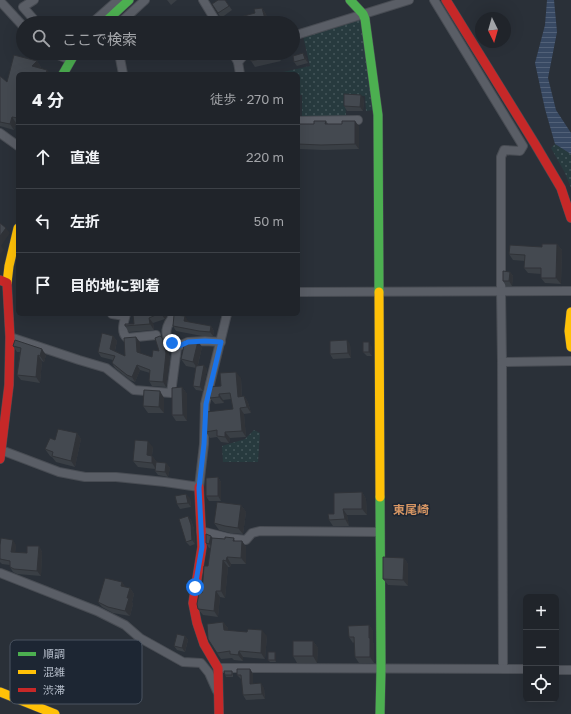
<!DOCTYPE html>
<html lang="ja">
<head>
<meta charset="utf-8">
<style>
	:root { --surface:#20242a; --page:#2d3036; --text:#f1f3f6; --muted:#a2a4a8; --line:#3d4147 }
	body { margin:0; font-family:"Golos Text","Noto Sans JP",sans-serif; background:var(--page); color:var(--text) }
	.controls { position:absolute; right:12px; bottom:12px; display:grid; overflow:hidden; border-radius:6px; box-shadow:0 4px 16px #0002 }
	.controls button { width:36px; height:36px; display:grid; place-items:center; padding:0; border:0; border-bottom:1px solid var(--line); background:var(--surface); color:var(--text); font:20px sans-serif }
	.compass { position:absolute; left:475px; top:12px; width:36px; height:36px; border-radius:50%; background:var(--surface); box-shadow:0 4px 16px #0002; rotate:175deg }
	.stop { position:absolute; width:12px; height:12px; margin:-9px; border:3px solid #1a73e8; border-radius:50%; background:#fff }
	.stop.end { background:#1a73e8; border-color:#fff; box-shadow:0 1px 4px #0008 }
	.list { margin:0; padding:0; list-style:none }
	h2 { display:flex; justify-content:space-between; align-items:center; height:52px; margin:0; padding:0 16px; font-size:17px }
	h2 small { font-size:13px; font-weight:400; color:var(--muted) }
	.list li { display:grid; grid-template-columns:26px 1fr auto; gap:12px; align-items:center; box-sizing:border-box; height:64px; padding:0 16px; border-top:1px solid var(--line) }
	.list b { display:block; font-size:15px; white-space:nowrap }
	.list em { font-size:13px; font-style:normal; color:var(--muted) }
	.icon { flex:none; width:22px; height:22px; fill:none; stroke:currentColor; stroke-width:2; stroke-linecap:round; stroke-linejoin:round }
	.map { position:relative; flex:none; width:571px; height:714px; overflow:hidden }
	.search { position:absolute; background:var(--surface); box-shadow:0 4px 16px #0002; left:16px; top:16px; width:284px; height:44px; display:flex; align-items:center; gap:10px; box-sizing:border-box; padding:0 14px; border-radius:22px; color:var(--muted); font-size:15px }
	.panel { position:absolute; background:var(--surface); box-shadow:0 4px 16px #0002; left:16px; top:72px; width:284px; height:244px; border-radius:6px }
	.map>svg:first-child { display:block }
	.grass { fill:url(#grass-dots) }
	.water { fill:url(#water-rules) }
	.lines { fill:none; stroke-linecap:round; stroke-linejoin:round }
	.street-casing { stroke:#484c53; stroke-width:10 }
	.fast-casing { stroke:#484c53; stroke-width:10 }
	.slow-casing { stroke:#484c53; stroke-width:10 }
	.jam-casing { stroke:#484c53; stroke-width:10 }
	.street { stroke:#5a5e66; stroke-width:8 }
	.fast { stroke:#4caf50; stroke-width:9 }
	.slow { stroke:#ffc107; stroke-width:9 }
	.jam { stroke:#c62828; stroke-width:9 }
	.wall { fill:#3a3f45 }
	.shaded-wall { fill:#303338 }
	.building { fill:#444950; stroke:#303338 }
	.route { stroke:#1a73e8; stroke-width:5 }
	.labels { text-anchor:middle; stroke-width:3; stroke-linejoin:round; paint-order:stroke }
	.neighbourhood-label { font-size:12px; font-weight:bold; fill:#d59563; stroke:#1d2633 }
	.key { fill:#1d2633; stroke:#4a5360; stroke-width:1 }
	.key-label { font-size:11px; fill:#b4bcc9 }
</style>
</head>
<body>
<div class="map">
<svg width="571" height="714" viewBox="0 0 571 714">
	<defs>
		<pattern id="grass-dots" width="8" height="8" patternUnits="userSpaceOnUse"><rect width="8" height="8" fill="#273a3e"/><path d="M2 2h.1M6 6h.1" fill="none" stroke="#445559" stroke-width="1.8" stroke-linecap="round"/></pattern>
		<pattern id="water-rules" width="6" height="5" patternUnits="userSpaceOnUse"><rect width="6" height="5" fill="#384963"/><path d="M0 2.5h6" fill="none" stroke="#526178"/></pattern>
	</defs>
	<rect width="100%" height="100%" fill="#2a3038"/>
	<g class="grass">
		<polygon points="360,18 373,110 366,111 365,96 345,95 346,116 302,117 302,95 298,94 298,74 274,74 310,66 303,36"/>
		<polygon points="555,144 571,154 571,188 565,173 551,148"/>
		<polygon points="254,430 260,433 258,462 223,462 222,446 245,439"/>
	</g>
	<polygon class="water" points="547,0 554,0 557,32 548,78 556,110 571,133 571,154 555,144 545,109 535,63 545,25"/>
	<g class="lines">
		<defs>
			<g id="street">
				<polyline points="34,0 23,7 37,23"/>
				<polyline points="203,0 217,23"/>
				<polyline points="434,0 523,146 520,151 504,150 501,157 501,291 502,362 503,669"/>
				<polyline points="0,1 23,26"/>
				<polyline points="92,23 118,0"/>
				<polyline points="120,23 145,0"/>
				<polyline points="293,36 409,0"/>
				<polyline points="53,53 70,60"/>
				<polyline points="119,53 123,74"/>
				<polyline points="233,53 238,62 240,74"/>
				<polyline points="238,62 246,53"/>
				<polyline points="298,121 358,120"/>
				<polyline points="0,133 18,146"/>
				<polyline points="298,292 571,291"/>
				<polyline points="112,314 125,316"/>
				<path d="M126,314C124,322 120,332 127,338L156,335"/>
				<path d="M173,314C173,318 171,319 169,323C163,334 168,340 177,347"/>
				<polyline points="10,337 79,360 106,368 134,390 171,393 177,347 188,342 205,341 221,342"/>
				<polyline points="502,362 571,361"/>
				<polyline points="1,450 59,472 85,477 116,477 165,482 199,487 204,444 205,404 227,314"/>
				<polyline points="201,531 229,538 246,540 252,533 260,531 380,532"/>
				<polyline points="0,573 97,611 125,625 140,638 183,662 201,663 209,673 217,691"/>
				<polyline points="218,668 526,669"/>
				<polyline points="556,670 571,670"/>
			</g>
			<g id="fast">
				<polyline points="350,0 363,14 365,19 378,115 379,292"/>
				<polyline points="104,23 129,0"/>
				<polyline points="63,74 75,53"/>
				<polyline points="380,714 381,669 380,497"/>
			</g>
			<g id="slow">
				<polyline points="7,283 9,266 18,228"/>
				<polyline points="379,292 380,497"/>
				<polyline points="571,312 569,331 571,347"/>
				<polyline points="0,692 55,714"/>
			</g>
			<g id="jam">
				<polyline points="446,0 535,144 561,188 571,218"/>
				<polyline points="0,280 7,283 10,337 9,385 0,459"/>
				<polyline points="199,487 202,547 193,603 197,623 204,644 218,668 219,714"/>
			</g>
		</defs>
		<use href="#street" class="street-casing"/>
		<use href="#fast" class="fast-casing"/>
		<use href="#slow" class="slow-casing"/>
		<use href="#jam" class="jam-casing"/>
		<use href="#street" class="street"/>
		<use href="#fast" class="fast"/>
		<use href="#slow" class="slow"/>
		<use href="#jam" class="jam"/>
	</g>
	<g class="wall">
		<polygon points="167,0 177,0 171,5"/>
		<polygon points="225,0 232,10 221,18 212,4"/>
		<polygon points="262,8 266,14 268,23 230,23 255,13"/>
		<polygon points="279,53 281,61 255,67 251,61"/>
		<polygon points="14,55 37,61 41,67 40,68 47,70 50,74 18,74 18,123 16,123 14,130 0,126 0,76 7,82"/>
		<polygon points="306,57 308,63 297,66 294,62"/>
		<polygon points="364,99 363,111 347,111 344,106"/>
		<polygon points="326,121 328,124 359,126 359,149 324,150 298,149 298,133 314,124"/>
		<polygon points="557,244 562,250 561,284 545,283 541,278 541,274 528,273 524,268 525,261 513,260 509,254"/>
		<polygon points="510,272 513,276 512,286 506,286 503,281"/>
		<polygon points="133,314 167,314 167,316 165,319 153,323 154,330 129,332 125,326 134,324"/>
		<polygon points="188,321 188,322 211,326 214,331 213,336 202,336 176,331 173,326"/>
		<polygon points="113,336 117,341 115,351 125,356 140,342 140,353 152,357 159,351 165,343 170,358 166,387 152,386 149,381 150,373 140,370 135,382 130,380 115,368 112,363 113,360 101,357 98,352"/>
		<polygon points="350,344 351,358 333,359 330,354"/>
		<polygon points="13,346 46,355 44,362 42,361 40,383 21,380 17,375 20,352 17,352"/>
		<polygon points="202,347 198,365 207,369 203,391 196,390 193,386 196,368 186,366 181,359"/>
		<polygon points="372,347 372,356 367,356 363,352"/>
		<polygon points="241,378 242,396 244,396 248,402 251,413 244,414 246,437 230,438 229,443 221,442 217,437 210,438 206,432 233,409 231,399 223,400 224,403 215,404 210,398 221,386"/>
		<polygon points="182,387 187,394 187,421 176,421 172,415"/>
		<polygon points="164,398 164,413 148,413 143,406"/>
		<polygon points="77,433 81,439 75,467 56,462 52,457 50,456 45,449"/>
		<polygon points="153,447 152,456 157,462 166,463 170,468 168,477 158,475 155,471 155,469 138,467 133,461"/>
		<polygon points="218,477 221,482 221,501 209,501 206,496"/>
		<polygon points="362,492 366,499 367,515 347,515 349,526 333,526 329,520 334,514"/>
		<polygon points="190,498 191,507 180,509 177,504"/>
		<polygon points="241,505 246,512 243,534 230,533 219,530 214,523"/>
		<polygon points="188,516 191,520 194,529 195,544 190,546 186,542"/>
		<polygon points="212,538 225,539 234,538 235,541 242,541 246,547 246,564 231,564 230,567 228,567 225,598 220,597 218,617 203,615 198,609 208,566 211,548 209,548 206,543"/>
		<polygon points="0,545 16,545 15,552 27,553 39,546 42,552 41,576 17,574 13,572 10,567 10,565 2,564 0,562"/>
		<polygon points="404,558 408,564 408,586 388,585 383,579"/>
		<polygon points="122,582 125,587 130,588 134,594 132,602 133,604 130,616 113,613 102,607 98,602"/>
		<polygon points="223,622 228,628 228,631 267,636 265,659 243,657 243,661 234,660 232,658 221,659 217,653"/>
		<polygon points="369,625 373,631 373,643 374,644 374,663 359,663 355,657 354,642 353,643 349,637"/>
		<polygon points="185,636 188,640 185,652 177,650 174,646"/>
		<polygon points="313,641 318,648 317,663 297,663 293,656"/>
		<polygon points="275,652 276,654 276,662 270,662 268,660"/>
		<polygon points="250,669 253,674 253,684 264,688 265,699 246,700 243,695 242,679 241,679 237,675"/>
		<polygon points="232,671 233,674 233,677 226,677 225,675"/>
	</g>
	<g class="shaded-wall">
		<polygon points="262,8 266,14 268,23 265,19"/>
		<polygon points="277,53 279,53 281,61 277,55"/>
		<polygon points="303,53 306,57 308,63 305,59"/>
		<polygon points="37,61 41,67 36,72 32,66"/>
		<polygon points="47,70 50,74 46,74"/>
		<polygon points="298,94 300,97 300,106 298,103"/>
		<polygon points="361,95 364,99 363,111 360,107"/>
		<polygon points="12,117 16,123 14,130 10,124"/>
		<polygon points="355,121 359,126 359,149 355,144"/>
		<polygon points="6,228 10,233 1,246 4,250 0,254 0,236"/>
		<polygon points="557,244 562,250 561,284 556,278"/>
		<polygon points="510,272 513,276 512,286 509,281"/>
		<polygon points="161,314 167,314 167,316 165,319"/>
		<polygon points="185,316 188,321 187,326 184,321"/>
		<polygon points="149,318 153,323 154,330 150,324"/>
		<polygon points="211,326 214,331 213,336 210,332"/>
		<polygon points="113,336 117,341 114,354 110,349"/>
		<polygon points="136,337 140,342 141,357 137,352"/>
		<polygon points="162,338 165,343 170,358 166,387 163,382"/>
		<polygon points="347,340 350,344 351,358 348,353"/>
		<polygon points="198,341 202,347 197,368 193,362"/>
		<polygon points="369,342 372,347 372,356 369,352"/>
		<polygon points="42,349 46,355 44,362 40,356"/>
		<polygon points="38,355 42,361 40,383 36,377"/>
		<polygon points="137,365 140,370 135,382 132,377"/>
		<polygon points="204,365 207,369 203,391 200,387"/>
		<polygon points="236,372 241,378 242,403 238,397"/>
		<polygon points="182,387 187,394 187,421 183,415"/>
		<polygon points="160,391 164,398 164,413 159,407"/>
		<polygon points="219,394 223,400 224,403 219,397"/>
		<polygon points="244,396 248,402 251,413 247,407"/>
		<polygon points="240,408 244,414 246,437 242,431"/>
		<polygon points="225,432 230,438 229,443 225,437"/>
		<polygon points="77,433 81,439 75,467 71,461"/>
		<polygon points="148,441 153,447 151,462 147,455"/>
		<polygon points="152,456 157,462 156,469 152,463"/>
		<polygon points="166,463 170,468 168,477 165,472"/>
		<polygon points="218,477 221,482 221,501 218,496"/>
		<polygon points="362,492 366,499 367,515 362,509"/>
		<polygon points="186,494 190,498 191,507 188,503"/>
		<polygon points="241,505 246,512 243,534 238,528"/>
		<polygon points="343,509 347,515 349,526 345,519"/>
		<polygon points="188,516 191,520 194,529 195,544 192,540"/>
		<polygon points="211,536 214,540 213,548 209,544"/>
		<polygon points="13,540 16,545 15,557 11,552"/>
		<polygon points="242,541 246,547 246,564 241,558"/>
		<polygon points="39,546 42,552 41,576 37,571"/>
		<polygon points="227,557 231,564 230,567 226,561"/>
		<polygon points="404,558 408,564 408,586 403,580"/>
		<polygon points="223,560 228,567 225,598 221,591"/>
		<polygon points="122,582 126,588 121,586"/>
		<polygon points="130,588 134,594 132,602 133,604 130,616 125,611 127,598"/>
		<polygon points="216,591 220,597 218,617 214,611"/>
		<polygon points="223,622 228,628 228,636 224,630"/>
		<polygon points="369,625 373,631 373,643 374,644 374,663 370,657"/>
		<polygon points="262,630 267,636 265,659 261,653"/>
		<polygon points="185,636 188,640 185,652 182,648"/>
		<polygon points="313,641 318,648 317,663 313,656"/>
		<polygon points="239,651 243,657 243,661 238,655"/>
		<polygon points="275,652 276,654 276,662 275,660"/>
		<polygon points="250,669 253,674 253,688 250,684"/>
		<polygon points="261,683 264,688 265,699 262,694"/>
	</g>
	<g class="building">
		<polygon points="218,0 225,0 229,6 218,13 212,4"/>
		<polygon points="262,8 265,19 261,20 262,23 230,23 229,20 255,13 254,9"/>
		<polygon points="249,53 277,53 277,55 251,61"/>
		<polygon points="303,53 305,59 294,62 293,56"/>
		<polygon points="14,55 37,61 32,66 47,70 46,74 18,74 18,118 12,117 10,124 0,122 0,76 7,82"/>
		<polygon points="344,94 361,95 360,107 344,106"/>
		<polygon points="314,121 326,121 325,124 342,124 342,121 355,121 355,144 321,145 298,144 298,124 314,124"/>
		<polygon points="0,223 6,228 0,236"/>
		<polygon points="542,244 557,244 556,278 541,278 541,268 524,268 525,255 509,254 510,245 542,247"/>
		<polygon points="503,271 510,272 509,281 503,281"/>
		<polygon points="133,314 158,314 149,318 150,324 125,326 125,324 134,324"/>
		<polygon points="174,315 185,316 184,321 211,326 210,332 199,331 173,326"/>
		<polygon points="102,333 113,336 110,349 125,356 124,338 136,337 137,352 152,357 153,350 159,351 155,338 160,336 162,338 166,353 163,382 149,381 150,370 137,365 132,377 127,375 112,363 115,356 98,352"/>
		<polygon points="15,340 42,349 40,356 38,355 36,377 17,375 21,348 13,346"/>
		<polygon points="347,340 348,353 330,354 330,341"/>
		<polygon points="185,341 198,341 193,362 181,359"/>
		<rect x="363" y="342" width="6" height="10"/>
		<polygon points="204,365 200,387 193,386 196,366"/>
		<polygon points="236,372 238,397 244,396 247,407 240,408 242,431 225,432 225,437 217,436 217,430 206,432 206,412 233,409 230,393 219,394 219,397 210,398 209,387 221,386 220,373"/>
		<polygon points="182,387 183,415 172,415 172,388"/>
		<polygon points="144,390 160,391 159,407 143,406"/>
		<polygon points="58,429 77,433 71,461 52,456 53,452 45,449 50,438 55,440"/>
		<polygon points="135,440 148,441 147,455 152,456 152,463 133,461"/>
		<polygon points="156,462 166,463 165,472 155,471"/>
		<polygon points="218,477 218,496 206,496 206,478"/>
		<polygon points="362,492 362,509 343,509 345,519 329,520 328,514 334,514 334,493"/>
		<polygon points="186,494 188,503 177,504 175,496"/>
		<polygon points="217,502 241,505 238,528 225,526 214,523"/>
		<polygon points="188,516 191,525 192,540 186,542 179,519"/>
		<polygon points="206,534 211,536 209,544 206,543"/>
		<polygon points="225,537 234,538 233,541 242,541 241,558 227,557 226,561 223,560 221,591 216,591 214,611 198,609 197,604 199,593 202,593 204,566 208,566 212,538 225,539"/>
		<polygon points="1,538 13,540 11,552 27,553 27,546 39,546 37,571 14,569 10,567 10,561 0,559 0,545"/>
		<polygon points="383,557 404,558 403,580 383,579"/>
		<polygon points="105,578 122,582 121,586 130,588 127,598 129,598 125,611 108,607 98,602"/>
		<polygon points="223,622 224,630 247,632 248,629 262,630 261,653 239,651 238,655 230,654 230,651 217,653 208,639 207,624"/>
		<polygon points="369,625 369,638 370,638 370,657 355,657 354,637 349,637 348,626"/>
		<polygon points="177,634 185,636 182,648 174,646"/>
		<rect x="293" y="641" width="20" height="15"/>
		<rect x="268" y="652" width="7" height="8"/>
		<polygon points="237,669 250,669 250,684 261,683 262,694 243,695 241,675 237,675"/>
		<polygon points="224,671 232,671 232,675 225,675"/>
	</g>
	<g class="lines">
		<polyline class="route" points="172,343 177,347 188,342 205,341 221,342 206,404 204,444 199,488 202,547 195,587"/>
	</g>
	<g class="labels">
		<g class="neighbourhood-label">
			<text x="411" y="514">東尾崎</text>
		</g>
	</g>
	<rect x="10" y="640" width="132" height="64" rx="6" class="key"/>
	<rect x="18" y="652" width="18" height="4" fill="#4caf50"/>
	<rect x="18" y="670" width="18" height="4" fill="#ffc107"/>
	<rect x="18" y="688" width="18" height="4" fill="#c62828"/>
	<g class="key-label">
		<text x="43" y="658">順調</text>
		<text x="43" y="676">混雑</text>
		<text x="43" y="694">渋滞</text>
	</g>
</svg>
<div class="controls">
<button>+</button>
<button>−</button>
<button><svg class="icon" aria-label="locate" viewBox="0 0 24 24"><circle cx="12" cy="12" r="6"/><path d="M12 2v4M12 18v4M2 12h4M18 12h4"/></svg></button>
</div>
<svg class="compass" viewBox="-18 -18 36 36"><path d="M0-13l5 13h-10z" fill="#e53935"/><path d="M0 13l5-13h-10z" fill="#a2a4a8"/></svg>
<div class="stop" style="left:195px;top:587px"></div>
<div class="stop end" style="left:172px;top:343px"></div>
<div class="search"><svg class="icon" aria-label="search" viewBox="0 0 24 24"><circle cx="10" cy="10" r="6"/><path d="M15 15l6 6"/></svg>ここで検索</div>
<section class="panel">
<h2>4 分<small>徒歩 · 270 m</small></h2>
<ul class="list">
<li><svg class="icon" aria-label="ahead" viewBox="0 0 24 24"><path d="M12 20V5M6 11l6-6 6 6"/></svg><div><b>直進</b></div><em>220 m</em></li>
<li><svg class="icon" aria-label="left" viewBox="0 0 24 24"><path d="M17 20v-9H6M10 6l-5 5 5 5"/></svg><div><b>左折</b></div><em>50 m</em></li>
<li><svg class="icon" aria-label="arrive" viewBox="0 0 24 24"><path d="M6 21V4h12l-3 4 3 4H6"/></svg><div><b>目的地に到着</b></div></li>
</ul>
</section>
</div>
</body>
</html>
